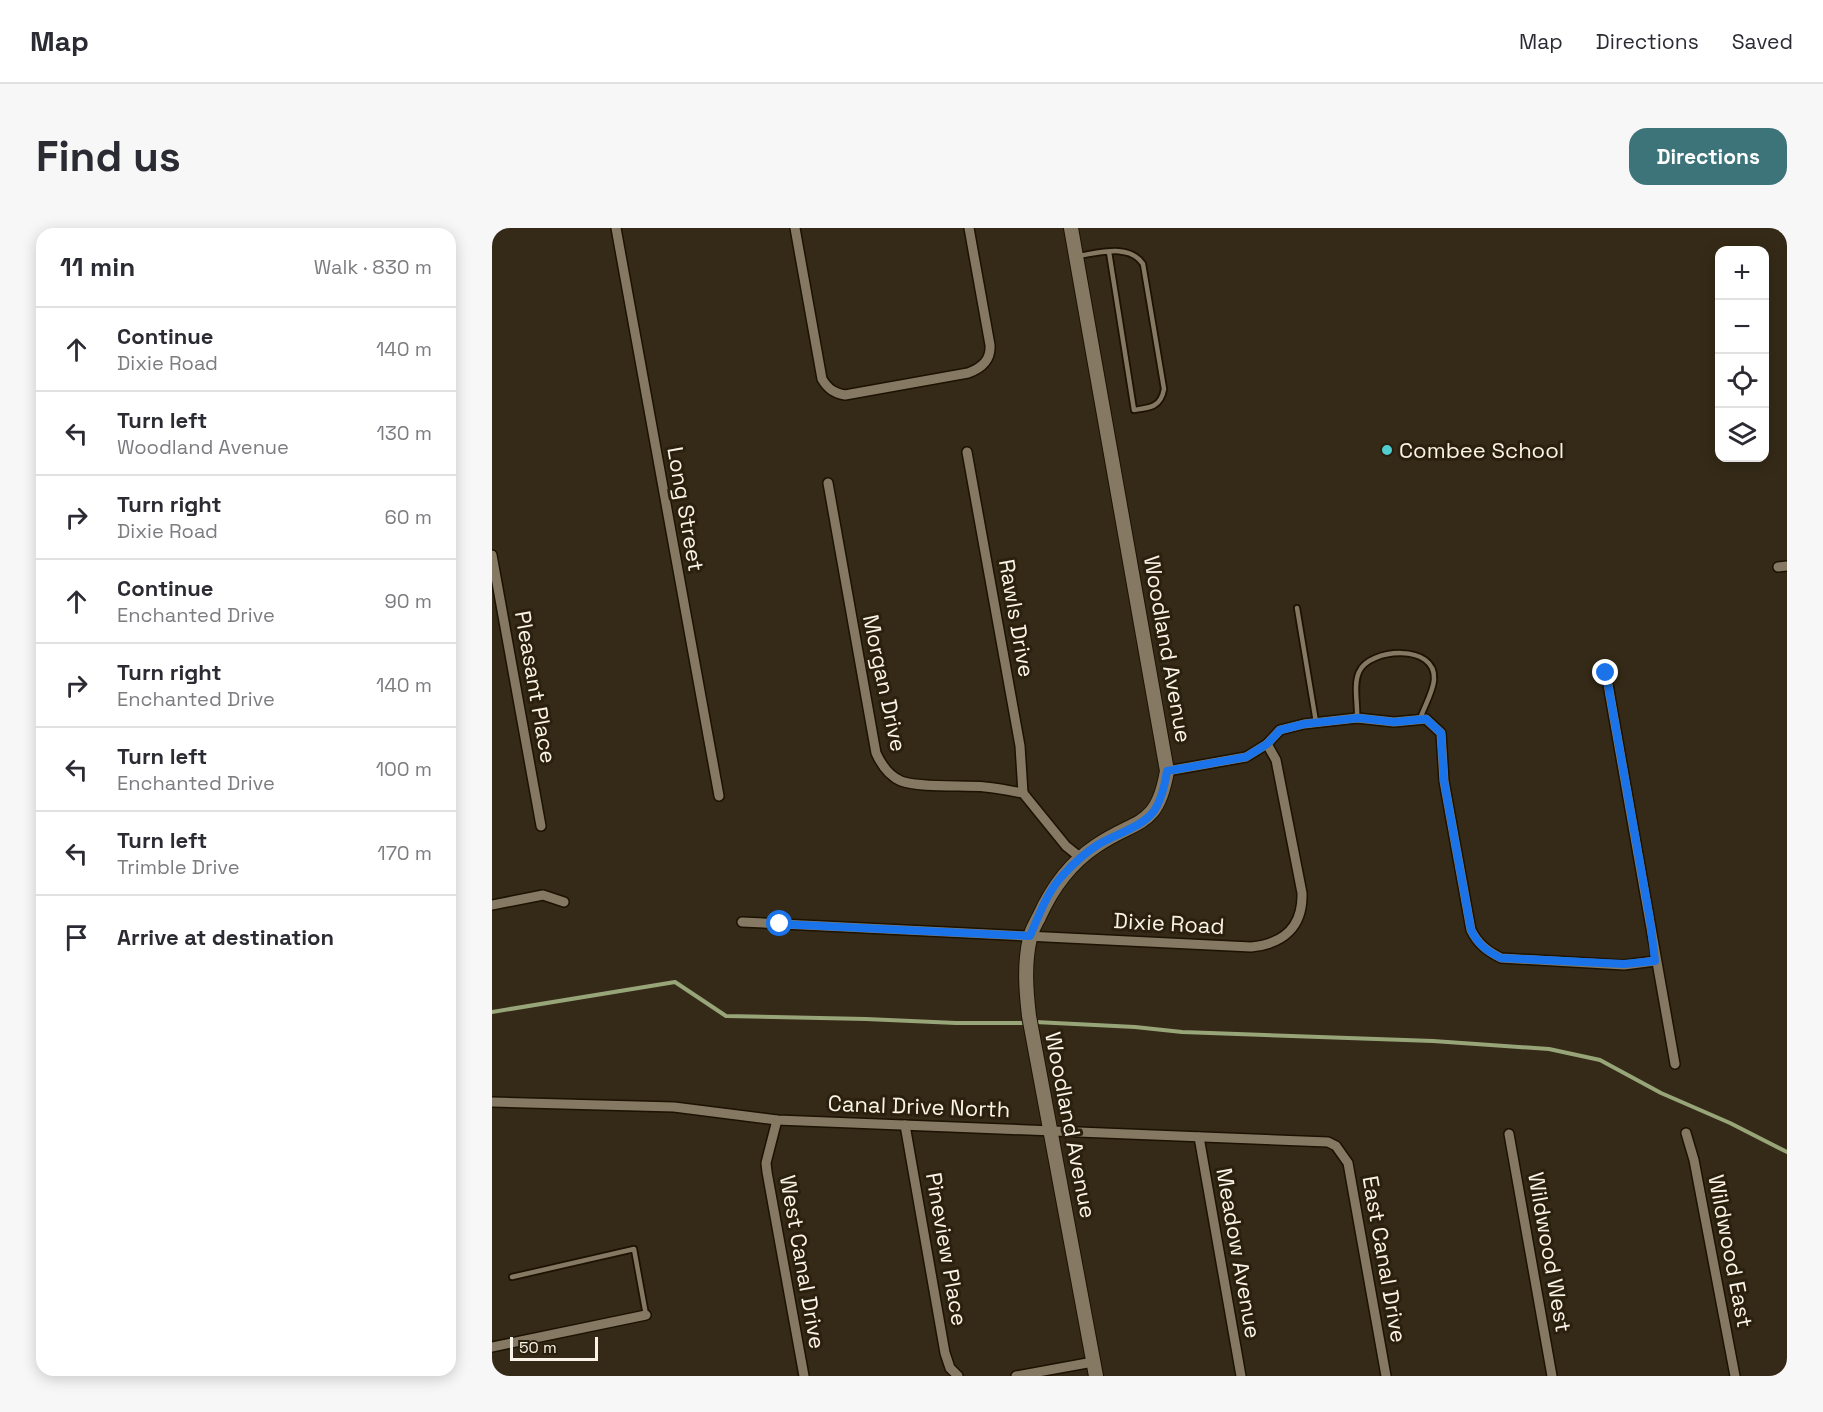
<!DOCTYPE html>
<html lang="en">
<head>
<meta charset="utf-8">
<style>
	:root { --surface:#fff; --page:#f7f7f7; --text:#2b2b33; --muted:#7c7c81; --line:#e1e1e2; --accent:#3d7479 }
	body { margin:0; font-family:"Space Grotesk",sans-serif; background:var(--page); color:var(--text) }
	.controls { position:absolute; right:18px; top:18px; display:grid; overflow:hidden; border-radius:12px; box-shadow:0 3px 15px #0003 }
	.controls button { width:54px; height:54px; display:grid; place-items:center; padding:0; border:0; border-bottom:2px solid var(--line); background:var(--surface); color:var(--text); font:30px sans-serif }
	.scale { position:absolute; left:18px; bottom:15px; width:88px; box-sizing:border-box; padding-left:6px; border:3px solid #faf3e7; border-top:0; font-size:16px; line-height:21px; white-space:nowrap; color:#faf3e7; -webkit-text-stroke:4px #2b200d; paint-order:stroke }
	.stop { position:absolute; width:18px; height:18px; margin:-14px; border:4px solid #1a73e8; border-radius:50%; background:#fff }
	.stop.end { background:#1a73e8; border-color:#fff; box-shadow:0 2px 6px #0008 }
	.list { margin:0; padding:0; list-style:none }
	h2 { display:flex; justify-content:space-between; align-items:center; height:78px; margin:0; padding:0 24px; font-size:26px }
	h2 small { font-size:20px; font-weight:400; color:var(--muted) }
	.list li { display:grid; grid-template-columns:39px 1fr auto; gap:18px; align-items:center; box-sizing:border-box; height:84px; padding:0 24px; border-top:2px solid var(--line) }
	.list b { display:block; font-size:22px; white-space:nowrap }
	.list p { margin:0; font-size:20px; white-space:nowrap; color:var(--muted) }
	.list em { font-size:20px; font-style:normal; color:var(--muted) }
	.icon { flex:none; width:33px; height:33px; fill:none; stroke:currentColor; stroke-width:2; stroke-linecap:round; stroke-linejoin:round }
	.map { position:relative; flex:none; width:1295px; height:1148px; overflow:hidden; border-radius:18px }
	header { display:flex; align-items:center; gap:36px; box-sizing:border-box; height:84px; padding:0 30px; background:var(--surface); border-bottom:2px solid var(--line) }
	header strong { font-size:28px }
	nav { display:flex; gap:33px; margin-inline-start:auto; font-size:21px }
	.intro { display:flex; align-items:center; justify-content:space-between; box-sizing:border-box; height:144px; padding:0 36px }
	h1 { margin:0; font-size:42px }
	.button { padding:15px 27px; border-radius:18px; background:var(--accent); color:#fff; font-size:21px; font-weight:700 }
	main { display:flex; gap:36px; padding:0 36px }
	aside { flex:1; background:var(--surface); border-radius:18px; box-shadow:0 3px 15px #0003 }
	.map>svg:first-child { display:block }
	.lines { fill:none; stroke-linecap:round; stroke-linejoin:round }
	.stream { stroke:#97a579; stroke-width:4 }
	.lane-casing { stroke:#1c1202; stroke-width:8 }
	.street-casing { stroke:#1c1202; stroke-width:12 }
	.secondary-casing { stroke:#1c1202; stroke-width:16 }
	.lane { stroke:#867963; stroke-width:4.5 }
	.street { stroke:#867963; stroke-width:9 }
	.secondary { stroke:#867963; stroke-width:14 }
	.route { stroke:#1a73e8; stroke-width:8 }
	.poi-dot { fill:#52cdcf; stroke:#2b200d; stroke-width:2 }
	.labels { text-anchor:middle; stroke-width:6; stroke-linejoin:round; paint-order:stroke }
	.poi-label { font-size:22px; fill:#faf3e7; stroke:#2b200d; text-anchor:start }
	.street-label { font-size:22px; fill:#faf3e7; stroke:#2b200d }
</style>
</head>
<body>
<header>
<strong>Map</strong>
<nav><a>Map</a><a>Directions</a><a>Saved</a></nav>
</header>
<div class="intro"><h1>Find us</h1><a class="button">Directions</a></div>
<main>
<aside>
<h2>11 min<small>Walk · 830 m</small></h2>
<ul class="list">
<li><svg class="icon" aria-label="ahead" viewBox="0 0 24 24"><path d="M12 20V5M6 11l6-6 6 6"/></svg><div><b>Continue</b><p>Dixie Road</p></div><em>140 m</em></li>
<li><svg class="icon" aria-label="left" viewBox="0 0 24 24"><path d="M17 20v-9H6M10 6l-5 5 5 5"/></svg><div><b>Turn left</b><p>Woodland Avenue</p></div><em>130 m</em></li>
<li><svg class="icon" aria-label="right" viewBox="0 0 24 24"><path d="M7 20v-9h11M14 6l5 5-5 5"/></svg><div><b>Turn right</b><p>Dixie Road</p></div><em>60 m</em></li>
<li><svg class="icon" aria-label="ahead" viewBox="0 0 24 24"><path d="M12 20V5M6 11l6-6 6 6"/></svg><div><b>Continue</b><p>Enchanted Drive</p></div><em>90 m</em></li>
<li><svg class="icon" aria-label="right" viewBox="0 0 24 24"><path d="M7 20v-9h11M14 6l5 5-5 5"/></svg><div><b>Turn right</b><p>Enchanted Drive</p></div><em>140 m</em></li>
<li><svg class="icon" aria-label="left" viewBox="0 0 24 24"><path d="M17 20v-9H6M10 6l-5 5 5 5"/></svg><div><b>Turn left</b><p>Enchanted Drive</p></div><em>100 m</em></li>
<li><svg class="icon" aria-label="left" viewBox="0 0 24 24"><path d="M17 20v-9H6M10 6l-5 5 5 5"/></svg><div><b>Turn left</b><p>Trimble Drive</p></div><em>170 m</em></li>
<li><svg class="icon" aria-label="arrive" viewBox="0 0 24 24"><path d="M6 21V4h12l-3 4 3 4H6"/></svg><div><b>Arrive at destination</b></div></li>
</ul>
</aside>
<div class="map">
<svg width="1295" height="1148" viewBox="0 0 1295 1148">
	<rect width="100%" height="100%" fill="#352a17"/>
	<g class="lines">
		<g class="stream">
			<polyline points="0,784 183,754 234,788 374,791 464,795 535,795"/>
			<polyline points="543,794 643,799 690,804 941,813 1057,821 1108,832 1169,865 1238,895 1295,924"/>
		</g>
		<defs>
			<g id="lane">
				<path d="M585,28C607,25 637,15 651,36L672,161C669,179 658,180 642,182L617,24"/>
				<polyline points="805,380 824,494"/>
				<path d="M865,490C866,476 861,457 867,444C877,420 945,415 942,452C941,464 932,479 928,491"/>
				<polyline points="20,1049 142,1021 154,1087"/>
			</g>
			<g id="street">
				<polyline points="124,0 227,568"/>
				<path d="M303,0L330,151C336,161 342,165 353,167L476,145C490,140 499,132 498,117L477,0"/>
				<polyline points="475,224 528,518 531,565"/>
				<path d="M336,255L384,525C389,536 397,548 409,553C427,560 472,557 493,559C506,560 518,563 531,565L574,618L589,630"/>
				<polyline points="0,327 49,598"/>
				<polyline points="1286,339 1295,338"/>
				<polyline points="1114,445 1183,836"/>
				<path d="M675,543L754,529L775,516L788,502L812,496L865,490L902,494L934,491L949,505L952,553L979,702C986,716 995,723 1009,730L1132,737L1163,733"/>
				<polyline points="0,677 51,667 72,674"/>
				<path d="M250,694L759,719C791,716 811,699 810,665L784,532L775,516"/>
				<polyline points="0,874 182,879 285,892 836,914 844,918 856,935 894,1148"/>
				<polyline points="285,892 274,935 275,944 312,1148"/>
				<polyline points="413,897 453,1125 458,1140 466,1148"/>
				<polyline points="1194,905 1202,932 1243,1148"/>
				<polyline points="1017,906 1060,1148"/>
				<polyline points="707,909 749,1148"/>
				<polyline points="0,1119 154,1087"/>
				<polyline points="524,1148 601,1134"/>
			</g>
			<path id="secondary" d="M579,0L675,543C665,601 645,590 604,618C577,636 560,660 547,689C544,695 539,703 538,710C532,736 534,762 537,788L604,1148"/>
		</defs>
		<use href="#lane" class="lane-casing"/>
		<use href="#street" class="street-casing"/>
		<use href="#secondary" class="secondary-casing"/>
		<use href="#lane" class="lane"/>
		<use href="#street" class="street"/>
		<use href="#secondary" class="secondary"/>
	</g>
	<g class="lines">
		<path class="route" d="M288,696L538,708C547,687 555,664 571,647C581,636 594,624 607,616C624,606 650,599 662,583C670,571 673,556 675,543L754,529L775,516L788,502L812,496L866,490L902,494L934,491L949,505L952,553L979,702C986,716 994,723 1009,730L1132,736L1163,733L1158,692L1114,445"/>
	</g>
	<circle class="poi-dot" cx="895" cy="222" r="6"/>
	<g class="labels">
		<g class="poi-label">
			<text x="907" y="230">Combee School</text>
		</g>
		<g class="street-label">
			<text transform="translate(194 281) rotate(80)" y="8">Long Street</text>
			<text transform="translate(525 390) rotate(80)" y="8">Rawls Drive</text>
			<text transform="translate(676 421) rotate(80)" y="8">Woodland Avenue</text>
			<text transform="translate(393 455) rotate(78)" y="8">Morgan Drive</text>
			<text transform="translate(44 459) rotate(80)" y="8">Pleasant Place</text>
			<text transform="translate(677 695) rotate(3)" y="8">Dixie Road</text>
			<text transform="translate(427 878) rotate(2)" y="8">Canal Drive North</text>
			<text transform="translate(579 897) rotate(79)" y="8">Woodland Avenue</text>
			<text transform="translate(455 1021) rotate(80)" y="8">Pineview Place</text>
			<text transform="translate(1239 1023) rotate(79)" y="8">Wildwood East</text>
			<text transform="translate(1058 1024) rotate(80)" y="8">Wildwood West</text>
			<text transform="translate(747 1025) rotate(80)" y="8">Meadow Avenue</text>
			<text transform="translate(893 1031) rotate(80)" y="8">East Canal Drive</text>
			<text transform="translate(311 1034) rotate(80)" y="8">West Canal Drive</text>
		</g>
	</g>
</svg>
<div class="controls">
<button>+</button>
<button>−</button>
<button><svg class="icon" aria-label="locate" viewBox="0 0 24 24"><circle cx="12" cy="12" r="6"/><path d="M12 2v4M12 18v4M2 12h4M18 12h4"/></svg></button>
<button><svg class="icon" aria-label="layers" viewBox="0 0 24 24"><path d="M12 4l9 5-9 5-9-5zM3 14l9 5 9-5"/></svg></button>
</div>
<div class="scale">50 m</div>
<div class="stop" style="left:288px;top:696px"></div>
<div class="stop end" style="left:1114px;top:445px"></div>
</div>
</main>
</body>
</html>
